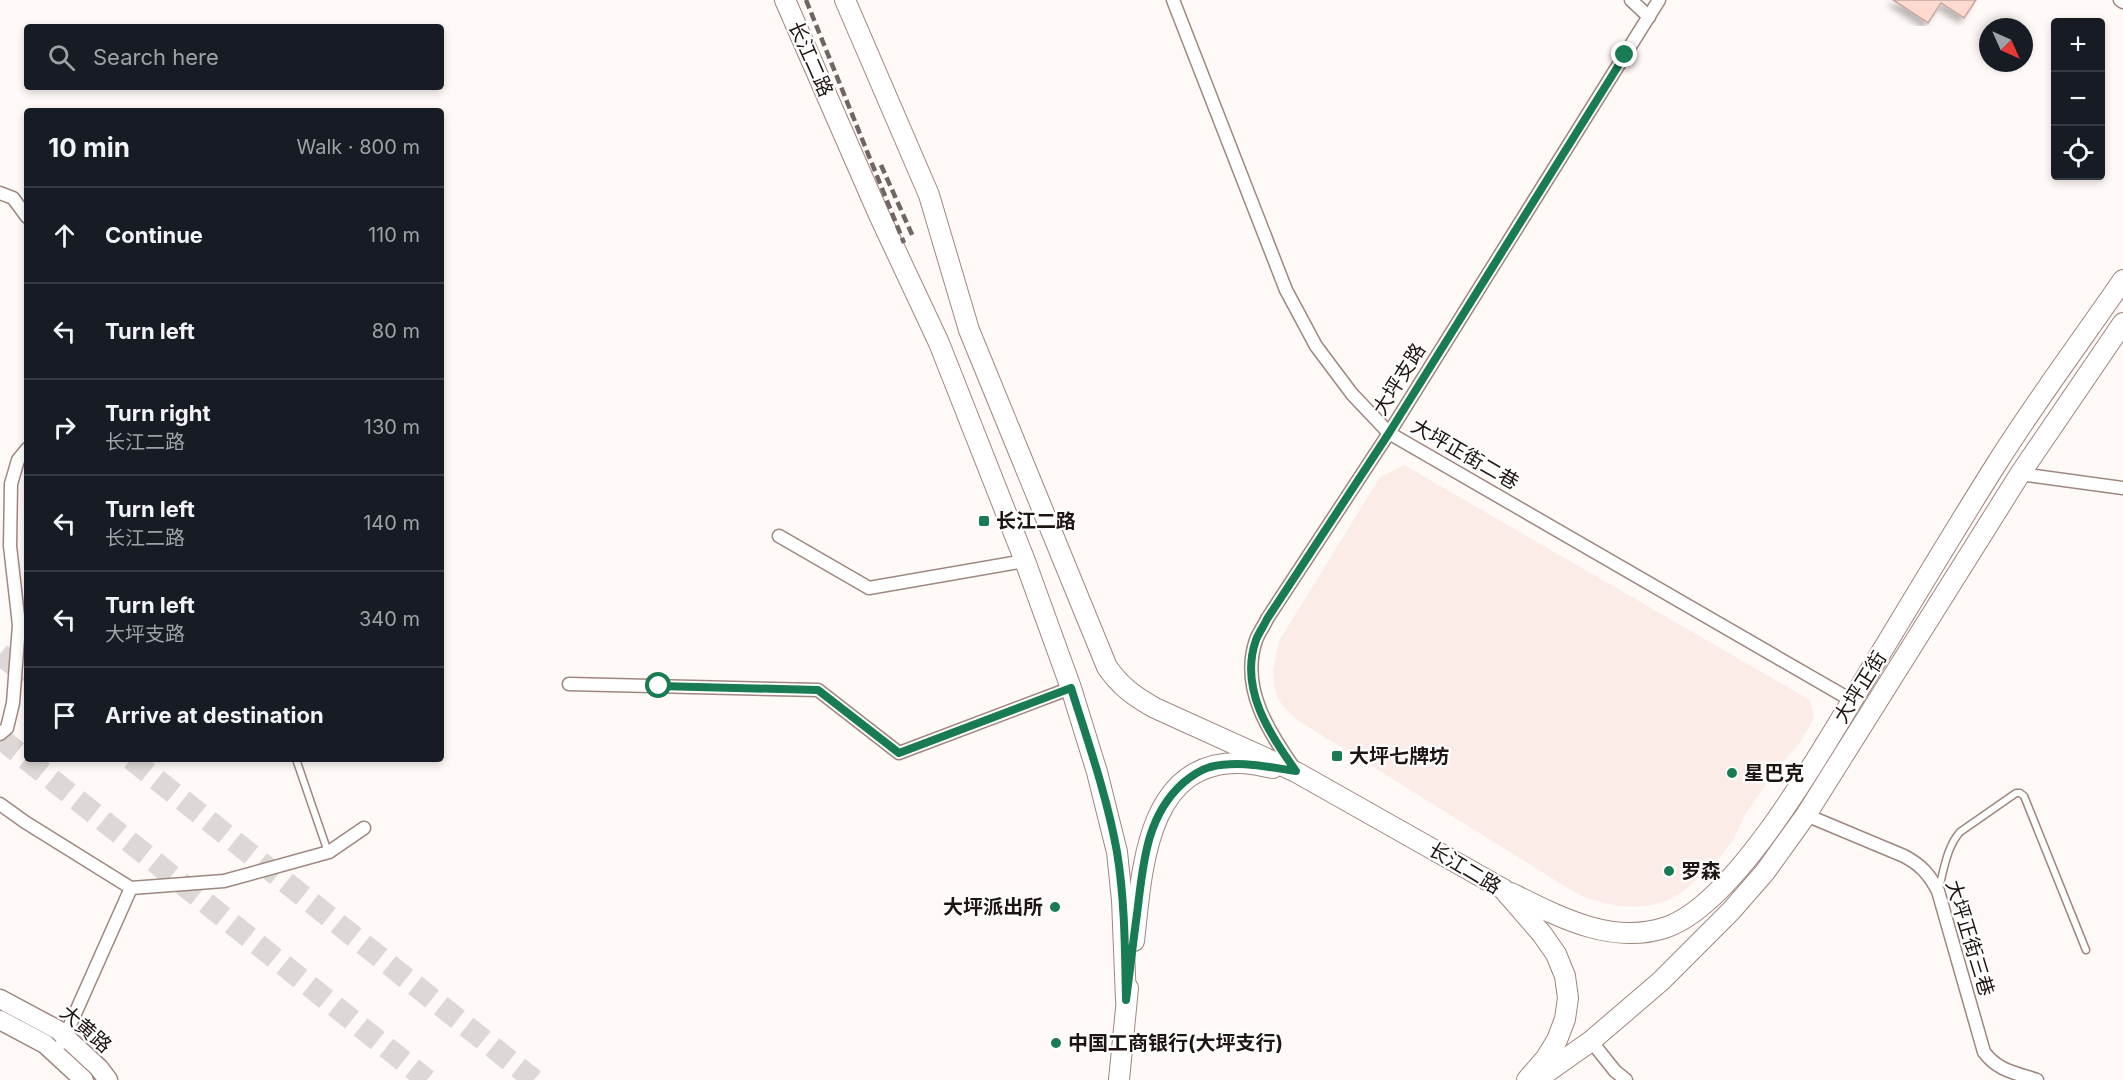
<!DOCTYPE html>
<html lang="en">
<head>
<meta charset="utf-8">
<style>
	:root { --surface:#171b24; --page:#242831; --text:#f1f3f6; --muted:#9ea1a6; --line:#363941 }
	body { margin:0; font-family:Inter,"Noto Sans SC",sans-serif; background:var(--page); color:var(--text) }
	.controls { position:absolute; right:18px; top:18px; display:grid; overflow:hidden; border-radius:6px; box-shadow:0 3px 9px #0003 }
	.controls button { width:54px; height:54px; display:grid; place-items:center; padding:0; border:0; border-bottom:2px solid var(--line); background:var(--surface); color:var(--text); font:30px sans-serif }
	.compass { position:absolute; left:1979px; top:18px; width:54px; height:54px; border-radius:50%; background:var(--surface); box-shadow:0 3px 9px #0003; rotate:135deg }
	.stop { position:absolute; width:18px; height:18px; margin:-14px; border:4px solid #187b54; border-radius:50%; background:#fff }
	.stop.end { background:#187b54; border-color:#fff; box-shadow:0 2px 6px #0008 }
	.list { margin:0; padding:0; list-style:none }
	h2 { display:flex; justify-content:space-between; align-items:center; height:78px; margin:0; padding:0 24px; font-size:26px }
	h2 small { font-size:20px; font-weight:400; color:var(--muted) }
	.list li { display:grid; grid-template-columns:39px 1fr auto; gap:18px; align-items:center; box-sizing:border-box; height:96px; padding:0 24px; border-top:2px solid var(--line) }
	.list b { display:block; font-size:22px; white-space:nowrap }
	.list p { margin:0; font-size:20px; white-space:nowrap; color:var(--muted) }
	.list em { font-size:20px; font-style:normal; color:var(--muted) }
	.icon { flex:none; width:33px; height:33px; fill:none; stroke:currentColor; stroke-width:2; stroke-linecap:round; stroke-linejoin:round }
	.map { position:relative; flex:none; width:2123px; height:1080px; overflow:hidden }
	.search { position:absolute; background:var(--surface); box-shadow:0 3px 9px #0003; left:24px; top:24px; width:420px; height:66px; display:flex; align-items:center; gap:15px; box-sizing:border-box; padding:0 21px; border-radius:6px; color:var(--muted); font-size:22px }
	.panel { position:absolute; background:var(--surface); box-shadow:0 3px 9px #0003; left:24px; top:108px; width:420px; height:654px; border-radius:6px }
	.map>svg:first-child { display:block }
	.built { fill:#fbece8 }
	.building { fill:#fdd9cf; stroke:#c3a9a1; stroke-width:1.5; filter:url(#shadow) }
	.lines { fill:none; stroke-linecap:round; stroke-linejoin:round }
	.highway-tunnel { stroke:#ddd7d5; stroke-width:22; stroke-dasharray:22 11; stroke-linecap:butt }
	.lane-casing { stroke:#9f867f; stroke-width:9 }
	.street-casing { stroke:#9f867f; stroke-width:15 }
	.secondary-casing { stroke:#9f867f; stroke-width:21 }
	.primary-casing { stroke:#9f867f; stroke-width:22 }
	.lane { stroke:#fff; stroke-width:6 }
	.street { stroke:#fff; stroke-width:12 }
	.secondary { stroke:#fff; stroke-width:18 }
	.primary { stroke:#fff; stroke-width:20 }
	.rail { stroke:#6f6664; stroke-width:4.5; stroke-dasharray:9 4.5; stroke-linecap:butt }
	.route { stroke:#187b54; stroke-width:8 }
	.poi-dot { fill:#187b54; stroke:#fff; stroke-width:2 }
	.labels { text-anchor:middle; stroke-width:4.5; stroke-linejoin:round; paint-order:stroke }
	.street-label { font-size:20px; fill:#1f1513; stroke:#fff }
	.poi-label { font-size:20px; font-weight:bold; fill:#1f1513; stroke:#fff; text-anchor:start }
</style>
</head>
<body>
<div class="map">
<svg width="2123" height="1080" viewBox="0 0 2123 1080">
	<defs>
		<filter id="shadow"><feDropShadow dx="-5" dy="5" stdDeviation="3" flood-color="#0004"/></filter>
	</defs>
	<rect width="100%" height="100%" fill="#fff9f7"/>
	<polygon class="built" points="1404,465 1810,700 1814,718 1800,743 1775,771 1745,815 1734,839 1718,860 1684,891 1668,900 1652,905 1634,907 1617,906 1586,898 1571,890 1299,721 1287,711 1278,699 1274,686 1273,670 1279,641 1380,477"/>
	<polygon class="building" points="1893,0 1976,0 1964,18 1941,3 1928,23"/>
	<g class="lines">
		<g class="highway-tunnel">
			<polyline points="0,654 27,676"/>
			<polyline points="0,738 427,1080"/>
			<polyline points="131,759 534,1080"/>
		</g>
		<defs>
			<g id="lane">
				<polyline points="296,759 328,852"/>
				<path d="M1938,891C1944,871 1946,848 1960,832L2016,793H2020L2024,796L2086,950"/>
			</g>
			<g id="street">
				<polyline points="1173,0 1286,290 1316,346 1352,394 1389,433 1851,700"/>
				<polyline points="1631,0 1649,17"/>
				<polyline points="2120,0 2123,2"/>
				<polyline points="0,193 13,198 27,217"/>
				<polyline points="2020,474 2123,488"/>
				<polyline points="779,536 869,588 1025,561"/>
				<polyline points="569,684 818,690 899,753 1071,688"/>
				<polyline points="0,734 7,728 13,703 19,625 10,546 11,484 18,460 27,449"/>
				<path d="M1294,768C1268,731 1240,687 1256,640C1259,632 1264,626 1267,619L1389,433L1659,0"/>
				<polyline points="0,804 25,822 131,888 224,881 329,852 364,828"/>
				<path d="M1806,815L1904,856C1921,865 1929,874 1938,891L1984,1052C1998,1071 2016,1073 2037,1080"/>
				<polyline points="1591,1041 1615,1071 1626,1080"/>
				<polyline points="62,1043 131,888"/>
			</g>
			<g id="secondary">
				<polyline points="0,999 58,1030 99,1068 108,1080"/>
				<polyline points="0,1020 45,1044 84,1080"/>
			</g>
			<g id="primary">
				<polyline points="785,0 879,215 939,343 1025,561 1071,688 1097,772 1117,852 1122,900 1126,1000"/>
				<path d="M845,0L929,195L969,330L1107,667C1120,686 1135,697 1155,708L1296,772L1503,889L1542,934L1556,954L1565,976L1568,998L1565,1019L1557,1040L1546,1058L1527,1080"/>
				<path d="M1511,893C1559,917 1613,946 1667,927C1740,901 1830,736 1871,669C1913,600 1954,531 1997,463C2036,401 2081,341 2123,280"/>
				<path d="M1134,941C1142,873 1145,761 1240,763C1251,763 1262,766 1273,768"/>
				<polyline points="1119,1080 1128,988"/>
				<polyline points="1536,1080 1591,1041 1661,981 1731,911 1765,872 1806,815 2020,474 2123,323"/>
			</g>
		</defs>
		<use href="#lane" class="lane-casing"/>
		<use href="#street" class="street-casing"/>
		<use href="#secondary" class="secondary-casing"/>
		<use href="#primary" class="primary-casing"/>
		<use href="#lane" class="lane"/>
		<use href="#street" class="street"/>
		<use href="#secondary" class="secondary"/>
		<use href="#primary" class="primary"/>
		<g class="rail">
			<polyline points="806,0 904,243"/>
			<polyline points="881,165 914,239"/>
		</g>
	</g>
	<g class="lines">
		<path class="route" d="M659,686L818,690L899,753L1071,688C1088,742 1107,796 1117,852C1125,901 1125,951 1126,1000C1130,971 1133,942 1137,914C1143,867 1145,817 1183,783C1190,777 1200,770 1210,767C1239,760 1267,767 1296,771C1269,734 1239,688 1256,640C1259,632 1264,626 1267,619L1389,433L1625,55"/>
	</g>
	<g class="poi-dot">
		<rect x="978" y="515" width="12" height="12" rx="3"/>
		<rect x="1331" y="750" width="12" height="12" rx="3"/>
		<circle cx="1732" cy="773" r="6"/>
		<circle cx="1669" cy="871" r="6"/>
		<circle cx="1055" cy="907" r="6"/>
		<circle cx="1056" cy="1043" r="6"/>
	</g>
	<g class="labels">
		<g class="street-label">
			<text transform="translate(811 59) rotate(66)" y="7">长江二路</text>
			<text transform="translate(1399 379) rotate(-58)" y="7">大坪支路</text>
			<text transform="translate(1465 454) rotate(30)" y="7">大坪正街二巷</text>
			<text transform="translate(1860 687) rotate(-58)" y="7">大坪正街</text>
			<text transform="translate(1465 868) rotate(31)" y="7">长江二路</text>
			<text transform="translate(1970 938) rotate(73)" y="7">大坪正街三巷</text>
			<text transform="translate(86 1029) rotate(41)" y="7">大黄路</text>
		</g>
		<g class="poi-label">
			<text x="996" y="528">长江二路</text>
			<text x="1349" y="763">大坪七牌坊</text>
			<text x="1744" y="780">星巴克</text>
			<text x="1681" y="878">罗森</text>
			<text x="1043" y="914" text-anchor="end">大坪派出所</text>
			<text x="1068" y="1050">中国工商银行(大坪支行)</text>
		</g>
	</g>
</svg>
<div class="controls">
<button>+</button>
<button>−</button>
<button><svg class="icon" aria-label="locate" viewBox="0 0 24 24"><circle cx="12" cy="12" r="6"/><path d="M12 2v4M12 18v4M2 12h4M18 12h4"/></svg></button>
</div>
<svg class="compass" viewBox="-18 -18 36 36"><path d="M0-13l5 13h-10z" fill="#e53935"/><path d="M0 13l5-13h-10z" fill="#9ea1a6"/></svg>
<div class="stop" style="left:659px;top:686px"></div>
<div class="stop end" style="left:1625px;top:55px"></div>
<div class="search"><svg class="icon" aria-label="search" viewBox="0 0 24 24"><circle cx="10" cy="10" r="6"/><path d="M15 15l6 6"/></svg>Search here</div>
<section class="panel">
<h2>10 min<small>Walk · 800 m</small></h2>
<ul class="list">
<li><svg class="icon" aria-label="ahead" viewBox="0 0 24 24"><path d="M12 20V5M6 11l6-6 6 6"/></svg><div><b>Continue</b></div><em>110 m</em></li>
<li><svg class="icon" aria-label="left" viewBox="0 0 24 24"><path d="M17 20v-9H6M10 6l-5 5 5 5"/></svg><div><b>Turn left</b></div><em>80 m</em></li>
<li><svg class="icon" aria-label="right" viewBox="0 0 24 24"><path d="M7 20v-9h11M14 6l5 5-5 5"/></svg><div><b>Turn right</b><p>长江二路</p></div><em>130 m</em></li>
<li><svg class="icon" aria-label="left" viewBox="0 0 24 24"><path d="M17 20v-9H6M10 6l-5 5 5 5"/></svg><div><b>Turn left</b><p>长江二路</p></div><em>140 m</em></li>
<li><svg class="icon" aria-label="left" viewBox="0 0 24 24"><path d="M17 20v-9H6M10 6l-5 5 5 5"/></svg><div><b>Turn left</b><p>大坪支路</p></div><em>340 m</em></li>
<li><svg class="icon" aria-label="arrive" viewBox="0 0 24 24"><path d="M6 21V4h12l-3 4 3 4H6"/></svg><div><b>Arrive at destination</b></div></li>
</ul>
</section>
</div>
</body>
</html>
